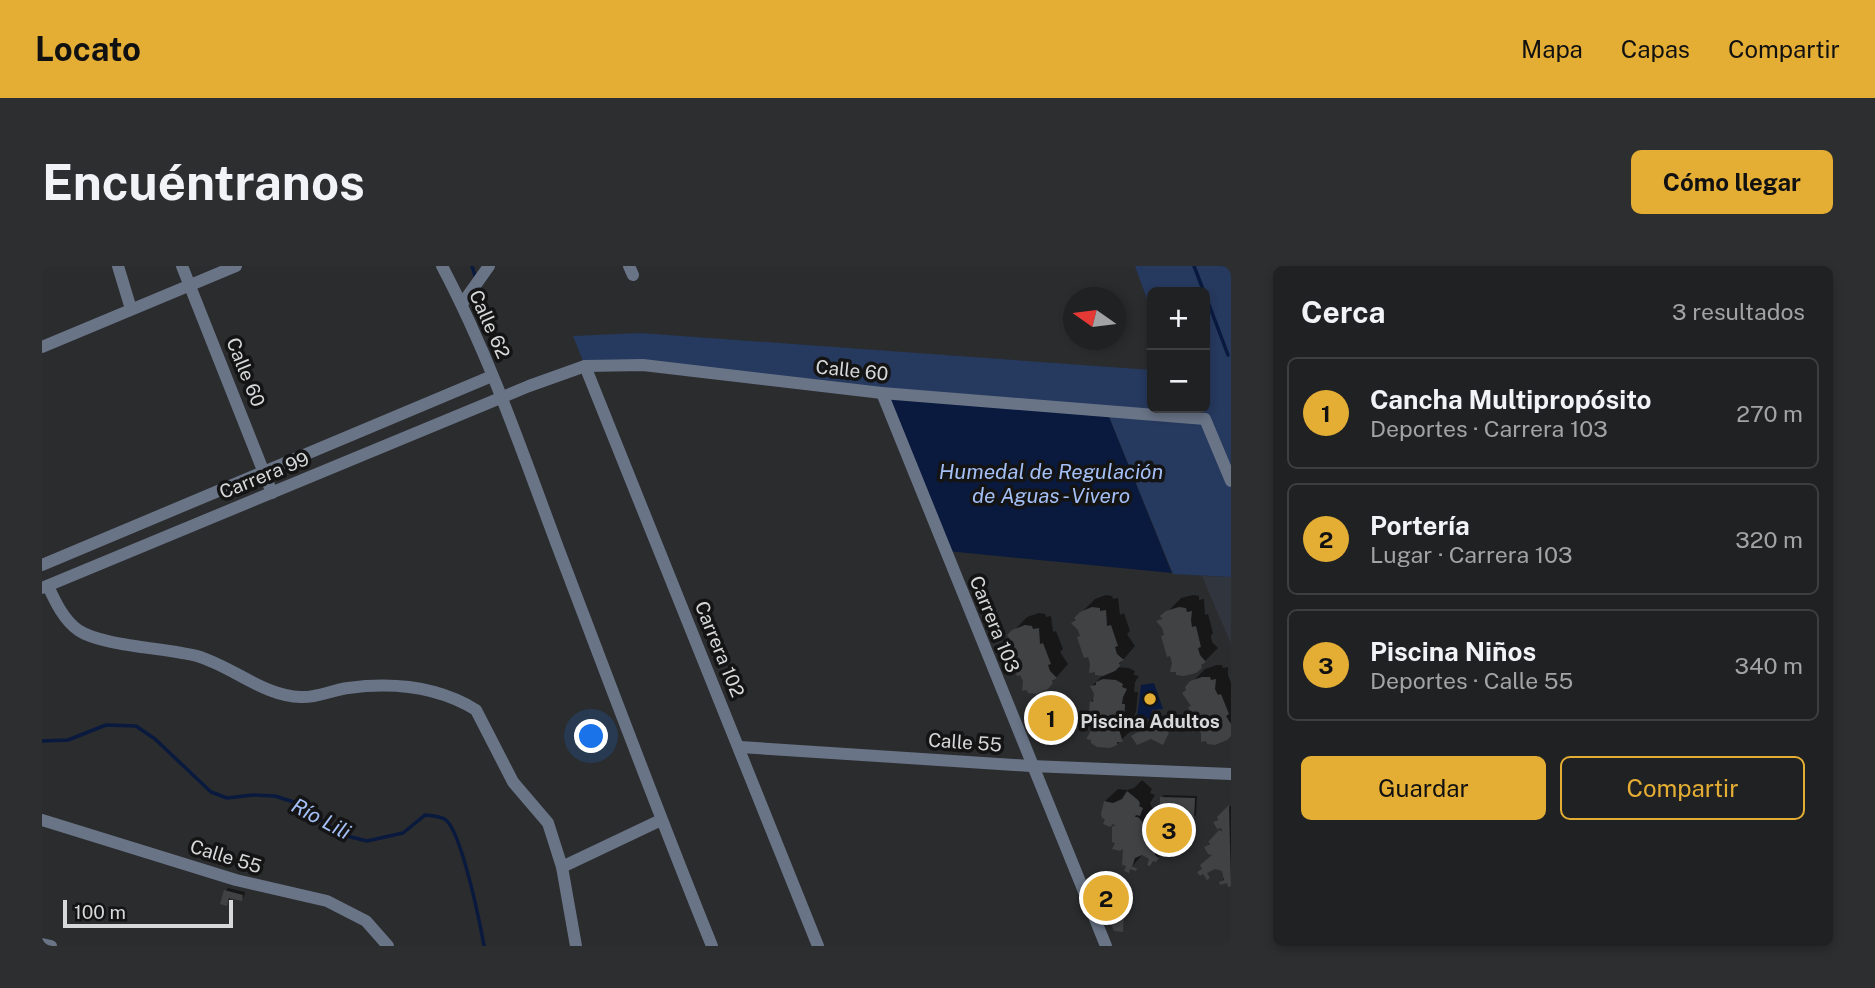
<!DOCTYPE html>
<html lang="es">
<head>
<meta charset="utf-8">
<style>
	:root { --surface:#202122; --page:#2d2e2f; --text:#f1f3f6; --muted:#a2a3a5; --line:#3d3e40; --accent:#e4ae35 }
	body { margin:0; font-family:"Public Sans",sans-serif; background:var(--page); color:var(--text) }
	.controls { position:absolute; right:21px; top:21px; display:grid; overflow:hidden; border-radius:10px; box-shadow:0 4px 10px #0003 }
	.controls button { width:63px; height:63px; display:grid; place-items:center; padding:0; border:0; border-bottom:2px solid var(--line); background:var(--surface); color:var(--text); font:35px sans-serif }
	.compass { position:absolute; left:1021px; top:21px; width:63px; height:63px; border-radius:50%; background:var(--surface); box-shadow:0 4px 10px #0003; rotate:284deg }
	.scale { position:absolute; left:21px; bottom:18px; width:170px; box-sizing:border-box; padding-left:7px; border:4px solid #d7d8d9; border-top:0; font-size:19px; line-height:24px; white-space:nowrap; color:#d7d8d9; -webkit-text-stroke:5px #141415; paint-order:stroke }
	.you { position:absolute; left:550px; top:471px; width:24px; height:24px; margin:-18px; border:5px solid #fff; border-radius:50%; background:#1a73e8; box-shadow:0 0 0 10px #1a73e833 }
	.badge { display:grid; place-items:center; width:46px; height:46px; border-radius:50%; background:var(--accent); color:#111; font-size:23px; font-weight:700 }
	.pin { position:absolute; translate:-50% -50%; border:4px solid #fff; box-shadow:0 2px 7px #0006 }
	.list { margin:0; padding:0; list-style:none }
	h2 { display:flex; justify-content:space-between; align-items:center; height:91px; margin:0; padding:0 28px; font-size:30px }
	h2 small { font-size:23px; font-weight:400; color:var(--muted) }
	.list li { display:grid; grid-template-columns:46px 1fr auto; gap:21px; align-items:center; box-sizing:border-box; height:112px; margin:0 14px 14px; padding:0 14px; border:2px solid var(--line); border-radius:10px }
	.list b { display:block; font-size:26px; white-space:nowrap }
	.list p { margin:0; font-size:23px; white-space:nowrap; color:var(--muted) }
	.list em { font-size:23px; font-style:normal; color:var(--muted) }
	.actions { display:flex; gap:14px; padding:21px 28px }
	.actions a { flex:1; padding:16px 0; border:2px solid var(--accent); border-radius:10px; text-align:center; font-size:24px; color:var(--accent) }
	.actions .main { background:var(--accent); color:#111 }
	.map { position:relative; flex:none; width:1189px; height:680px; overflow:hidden; border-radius:10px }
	header { display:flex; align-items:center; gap:42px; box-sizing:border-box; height:98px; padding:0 35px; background:var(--accent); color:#111 }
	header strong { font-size:33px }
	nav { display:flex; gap:38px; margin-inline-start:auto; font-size:24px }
	.intro { display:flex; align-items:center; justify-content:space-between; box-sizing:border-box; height:168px; padding:0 42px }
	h1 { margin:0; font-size:49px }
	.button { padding:18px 32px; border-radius:10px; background:var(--accent); color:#111; font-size:24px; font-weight:700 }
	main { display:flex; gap:42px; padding:0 42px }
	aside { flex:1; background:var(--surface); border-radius:10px; box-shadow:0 4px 10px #0003 }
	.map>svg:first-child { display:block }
	.built { fill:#31353d }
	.green { fill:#26395e }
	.water { fill:#0a1a3e }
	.shadow { fill:#0007 }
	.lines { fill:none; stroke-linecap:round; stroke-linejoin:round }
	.stream { stroke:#0a1a3e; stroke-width:3.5 }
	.building { fill:#414244 }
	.minor { stroke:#697487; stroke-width:12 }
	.poi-dot { fill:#e4ae35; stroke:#141415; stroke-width:2.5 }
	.labels { text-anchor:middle; stroke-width:7; stroke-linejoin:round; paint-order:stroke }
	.street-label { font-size:19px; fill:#d7d8d9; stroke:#141415 }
	.poi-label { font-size:19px; font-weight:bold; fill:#d7d8d9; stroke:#141415 }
	.water-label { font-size:21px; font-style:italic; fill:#a4bff5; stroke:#141415 }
</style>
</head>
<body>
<header>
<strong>Locato</strong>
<nav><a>Mapa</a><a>Capas</a><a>Compartir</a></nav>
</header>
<div class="intro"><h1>Encuéntranos</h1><a class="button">Cómo llegar</a></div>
<main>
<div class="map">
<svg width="1189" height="680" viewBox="0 0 1189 680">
	<rect width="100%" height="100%" fill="#2b2c2e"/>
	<polygon class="built" points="1160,310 1189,311 1189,378"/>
	<g class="green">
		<polygon points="1093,0 1189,0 1189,311 1131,308 1065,146 599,99 543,100 531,70 598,67 1110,104 1110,142 1163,142 1163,26 1110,26 1110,47"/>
		<polygon points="993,439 1028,447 1024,465 989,457"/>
	</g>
	<g class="water">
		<polygon points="840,127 1065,146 1130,307 905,285"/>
		<polygon points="1112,417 1121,443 1110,444 1108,453 1095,451 1099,419"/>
	</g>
	<g class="shadow">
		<polygon points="1064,329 1070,330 1071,333 1076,332 1078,349 1082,347 1088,365 1085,368 1093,380 1075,401 1087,402 1093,405 1092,409 1097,410 1093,416 1092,426 1096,426 1094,446 1090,453 1093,461 1075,478 1050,465 1049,436 1053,432 1050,420 1062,408 1050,397 1034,352 1053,333"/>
		<polygon points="1151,329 1157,330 1157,334 1162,333 1163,349 1166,348 1171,367 1169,370 1170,376 1176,382 1153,405 1136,404 1121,370 1124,367 1117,355 1139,332"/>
		<polygon points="997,347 1003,348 1004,351 1009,350 1011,366 1014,365 1021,383 1018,386 1026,398 1005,422 982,415 967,370 985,351"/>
		<polygon points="1175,399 1180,399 1181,402 1186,401 1186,409 1189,417 1189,468 1161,467 1150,439 1149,417 1163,403"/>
		<polygon points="1110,459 1118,463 1127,459 1129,463 1123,474 1094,468"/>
		<polygon points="1100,514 1110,523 1108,527 1113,529 1108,537 1110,542 1119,549 1119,532 1122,529 1155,530 1154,549 1151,551 1134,551 1132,557 1120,557 1116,563 1126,572 1124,576 1129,578 1127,581 1114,594 1101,588 1086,605 1083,580 1075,576 1074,553 1063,535 1076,523 1085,524 1092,522"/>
		<polygon points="1189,539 1189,618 1187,619 1186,615 1179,616 1183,611 1181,604 1172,601 1161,602 1172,588 1164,581 1183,560 1173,556"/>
		<polygon points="186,622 203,626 202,631 199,633 189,630 185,638 184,625"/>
		<polygon points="1070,623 1073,633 1071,636 1058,626"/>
	</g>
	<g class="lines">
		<g class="stream">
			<polyline points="430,0 434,13"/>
			<polyline points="1152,0 1162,26"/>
			<polyline points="436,20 446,55"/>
			<polyline points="1163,28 1186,89"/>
			<path d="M0,475L26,474L64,459L94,460L113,473L169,526L185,532L211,529L233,530L258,538L297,568L325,575L361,567L383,549C390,550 399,550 404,554C420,568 438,657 442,680"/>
		</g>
	</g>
	<g class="building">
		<polygon points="1050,341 1058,342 1058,345 1064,344 1065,360 1069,359 1076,380 1073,381 1075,388 1082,394 1077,397 1078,400 1073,405 1061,410 1053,409 1053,406 1047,407 1048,398 1046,391 1042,392 1035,371 1038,370 1036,364 1029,357 1034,354 1032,352 1038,346"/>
		<polygon points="1137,341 1144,342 1145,346 1150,345 1149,354 1150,361 1154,360 1159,381 1156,382 1158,389 1164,396 1159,399 1160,402 1154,407 1142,410 1134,409 1134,406 1128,406 1130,397 1128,390 1125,391 1119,370 1122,369 1120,362 1114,355 1120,353 1118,350 1124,345"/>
		<polygon points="983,359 990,360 991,363 997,362 998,378 1001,377 1009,398 1006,399 1008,405 1015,412 1010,415 1011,417 1006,423 994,428 986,427 985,424 980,425 981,415 978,409 975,410 967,389 971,388 962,375 967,372 965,369 970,364"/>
		<polygon points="1160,411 1168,411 1169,414 1174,413 1173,423 1176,429 1179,428 1187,448 1184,450 1189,458 1189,470 1185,474 1173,479 1165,478 1164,475 1159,476 1159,467 1157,461 1154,462 1146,441 1149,440 1140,427 1144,424 1143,421 1148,415"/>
		<polygon points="1061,413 1074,414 1081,418 1080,421 1085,423 1081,431 1080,438 1083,438 1082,460 1078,460 1078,467 1081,476 1075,476 1075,479 1068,482 1055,481 1049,477 1049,474 1044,473 1049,465 1049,458 1046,457 1048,435 1051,436 1052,428 1048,420 1054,419 1054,416"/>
		<polygon points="1106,460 1114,464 1125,461 1127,467 1121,479 1109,473 1095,479 1089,470"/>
		<polygon points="1085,525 1096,534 1098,537 1097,540 1101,542 1098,550 1094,549 1093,551 1096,551 1106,562 1105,564 1110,567 1107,574 1103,575 1114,586 1113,589 1117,592 1114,596 1111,595 1108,600 1105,599 1107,593 1100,589 1093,592 1090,601 1095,602 1094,605 1088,603 1087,607 1082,605 1084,600 1080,599 1081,583 1078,585 1070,583 1073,577 1070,576 1070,561 1073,559 1071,558 1068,561 1061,558 1063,553 1060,552 1059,548 1062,535 1071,537 1080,533"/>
		<polygon points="1118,531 1153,532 1152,553 1132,553 1132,559 1117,559"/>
		<polygon points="1187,539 1189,620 1186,621 1185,617 1178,619 1177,616 1182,614 1180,605 1173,603 1165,607 1168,612 1165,614 1161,608 1158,610 1155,606 1160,603 1158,599 1170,589 1166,588 1162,581 1168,578 1166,576 1177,564 1180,565 1179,562 1175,563 1171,556 1176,554 1175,551"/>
		<polygon points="182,624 201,629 200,635 187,632 185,640 178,638"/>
		<polygon points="1062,624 1067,624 1072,637 1062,641 1056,626"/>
		<polygon points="1082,650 1081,666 1072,665 1066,651"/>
	</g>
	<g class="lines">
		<g class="minor">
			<polyline points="76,0 89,43"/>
			<polyline points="140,0 230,227"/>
			<path d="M400,0C447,89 480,185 515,279C566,413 616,547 670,680"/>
			<polyline points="587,0 591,9"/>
			<polyline points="420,38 447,0"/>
			<polyline points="0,81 194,0"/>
			<polyline points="543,100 776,680"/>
			<polyline points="840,127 1064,680"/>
			<polyline points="0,299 450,110"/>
			<path d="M6,320C13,335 21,353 36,364C59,380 125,382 155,390C192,401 221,430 259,431C274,432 290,424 306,422C351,416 395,420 434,444L471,516L506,557L520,601"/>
			<polyline points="0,322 487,120 543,100 601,99 840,127 1163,153 1189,215"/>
			<polyline points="698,481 989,500 1189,508"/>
			<polyline points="0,554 194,614 285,635 324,655 346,680"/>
			<polyline points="0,678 9,680"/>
			<polyline points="534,680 520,601 619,554"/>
		</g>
	</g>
	<circle class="poi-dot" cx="1108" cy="433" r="7"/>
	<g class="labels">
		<g class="street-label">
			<text transform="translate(448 58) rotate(66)" y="7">Calle 62</text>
			<text transform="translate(810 104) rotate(6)" y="7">Calle 60</text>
			<text transform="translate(204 106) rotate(68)" y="7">Calle 60</text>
			<text transform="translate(222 209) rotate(-22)" y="7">Carrera 99</text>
			<text transform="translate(953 358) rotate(68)" y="7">Carrera 103</text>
			<text transform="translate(678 383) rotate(68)" y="7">Carrera 102</text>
			<text transform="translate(923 476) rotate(4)" y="7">Calle 55</text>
			<text transform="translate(184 590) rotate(17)" y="7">Calle 55</text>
		</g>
		<g class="poi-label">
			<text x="1108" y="462">Piscina Adultos</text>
		</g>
		<g class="water-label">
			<text x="1009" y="213">Humedal de Regulación<tspan x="1009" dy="24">de Aguas - Vivero</tspan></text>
			<text transform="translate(279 553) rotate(28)" y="7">Río Lili</text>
		</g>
	</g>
</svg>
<div class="controls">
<button>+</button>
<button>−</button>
</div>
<svg class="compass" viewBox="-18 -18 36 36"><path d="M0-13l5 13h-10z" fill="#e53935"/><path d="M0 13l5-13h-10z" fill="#a2a3a5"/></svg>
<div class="scale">100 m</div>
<div class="you"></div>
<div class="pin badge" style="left:1009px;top:452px">1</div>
<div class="pin badge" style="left:1064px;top:632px">2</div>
<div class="pin badge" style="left:1127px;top:564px">3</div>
</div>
<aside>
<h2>Cerca<small>3 resultados</small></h2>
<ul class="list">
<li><span class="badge">1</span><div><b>Cancha Multipropósito</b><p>Deportes · Carrera 103</p></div><em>270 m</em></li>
<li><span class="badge">2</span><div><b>Portería</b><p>Lugar · Carrera 103</p></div><em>320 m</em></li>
<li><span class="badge">3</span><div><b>Piscina Niños</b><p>Deportes · Calle 55</p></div><em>340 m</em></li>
</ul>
<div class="actions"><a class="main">Guardar</a><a>Compartir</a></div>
</aside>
</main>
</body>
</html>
